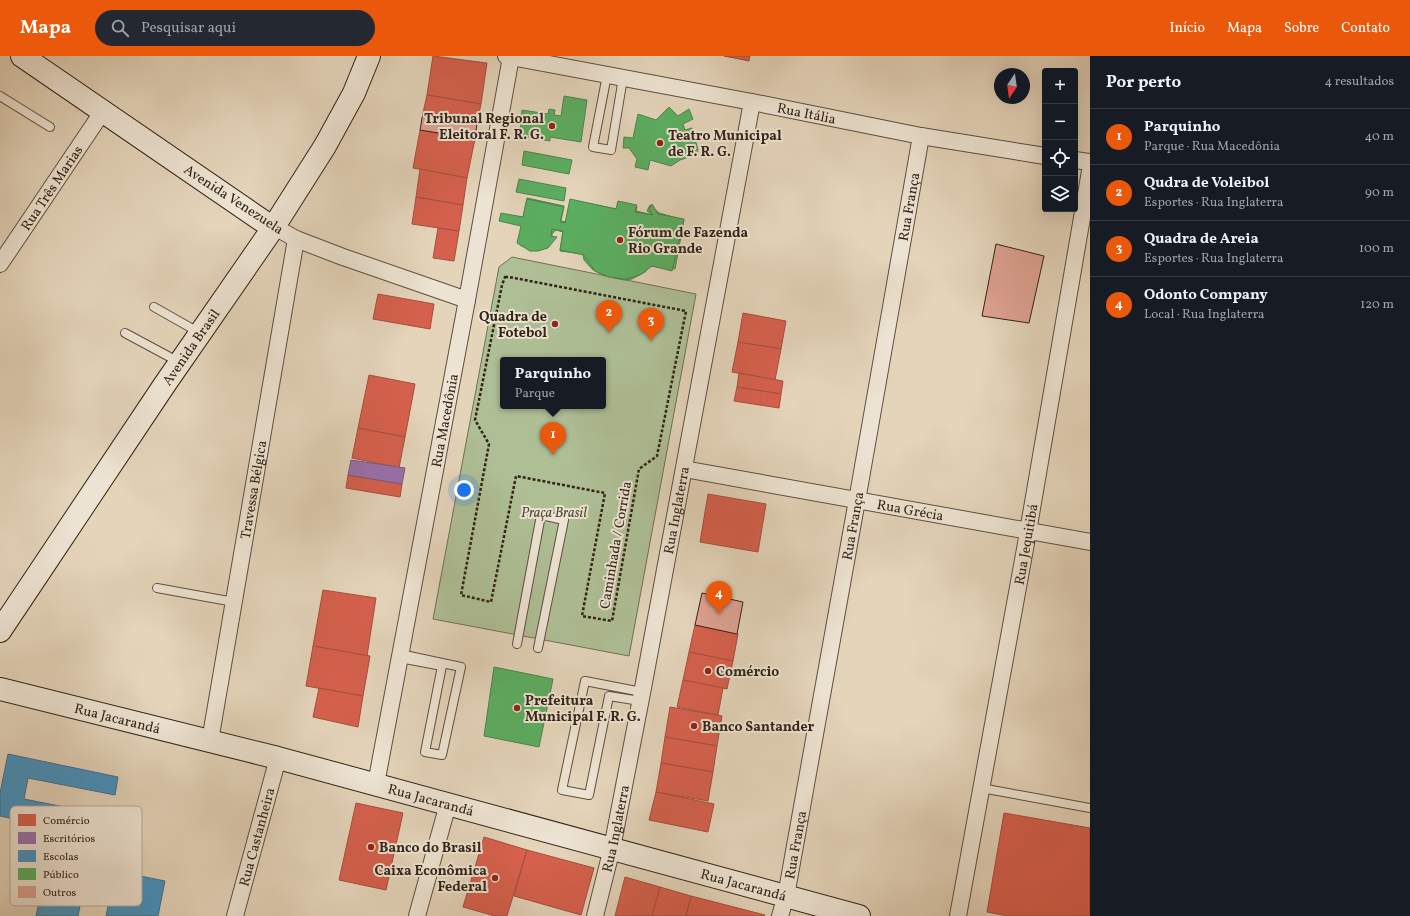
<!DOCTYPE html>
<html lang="pt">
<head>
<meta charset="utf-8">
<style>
	:root { --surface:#171b24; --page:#242831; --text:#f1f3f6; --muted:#9ea1a6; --line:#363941; --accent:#ea580c }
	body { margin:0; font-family:Vollkorn,serif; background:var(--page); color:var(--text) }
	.controls { position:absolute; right:12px; top:12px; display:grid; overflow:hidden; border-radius:4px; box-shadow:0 4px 16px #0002 }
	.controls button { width:36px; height:36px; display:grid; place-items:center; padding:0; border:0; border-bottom:1px solid var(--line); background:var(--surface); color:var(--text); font:20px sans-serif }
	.compass { position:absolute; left:994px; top:12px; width:36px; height:36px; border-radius:50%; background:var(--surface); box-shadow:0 4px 16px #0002; rotate:193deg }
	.you { position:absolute; left:464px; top:434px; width:14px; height:14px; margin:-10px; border:3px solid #fff; border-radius:50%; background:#1a73e8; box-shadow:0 0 0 6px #1a73e833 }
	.badge { display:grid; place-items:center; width:26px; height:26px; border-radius:50%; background:var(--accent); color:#fff; font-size:13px; font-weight:700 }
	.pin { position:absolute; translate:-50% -33px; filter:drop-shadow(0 1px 2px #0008) }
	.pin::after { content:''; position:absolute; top:21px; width:14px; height:12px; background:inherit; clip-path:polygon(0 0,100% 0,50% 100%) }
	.popup { position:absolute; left:500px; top:301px; width:106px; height:52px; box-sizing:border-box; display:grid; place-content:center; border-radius:4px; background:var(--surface); filter:drop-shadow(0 1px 3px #0005); font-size:13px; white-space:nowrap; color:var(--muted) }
	.popup b { font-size:15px; color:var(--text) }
	.popup::after { content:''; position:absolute; left:50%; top:100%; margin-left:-8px; border:8px solid transparent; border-top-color:var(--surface) }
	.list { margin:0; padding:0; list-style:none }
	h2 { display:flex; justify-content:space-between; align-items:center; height:52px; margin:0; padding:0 16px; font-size:17px }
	h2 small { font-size:13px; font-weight:400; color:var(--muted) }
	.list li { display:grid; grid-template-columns:26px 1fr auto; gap:12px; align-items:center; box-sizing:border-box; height:56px; padding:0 16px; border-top:1px solid var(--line) }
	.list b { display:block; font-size:15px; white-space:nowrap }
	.list p { margin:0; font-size:13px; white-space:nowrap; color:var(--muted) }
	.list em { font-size:13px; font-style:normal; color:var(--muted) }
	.icon { flex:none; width:22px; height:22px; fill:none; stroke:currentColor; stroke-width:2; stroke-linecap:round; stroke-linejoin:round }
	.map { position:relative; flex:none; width:1090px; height:860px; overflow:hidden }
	header { display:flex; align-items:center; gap:24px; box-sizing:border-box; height:56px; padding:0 20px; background:var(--accent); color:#fff }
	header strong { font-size:19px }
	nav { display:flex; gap:22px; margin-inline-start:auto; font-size:14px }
	.search { width:280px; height:36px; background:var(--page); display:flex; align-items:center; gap:10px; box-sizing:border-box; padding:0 14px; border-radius:22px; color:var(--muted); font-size:15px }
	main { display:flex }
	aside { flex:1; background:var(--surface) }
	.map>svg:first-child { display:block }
	.green { fill:#aebe95; stroke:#707056; fill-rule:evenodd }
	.shops { fill:#d6604d; stroke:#a54e3d }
	.offices { fill:#9970ab; stroke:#7a597f }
	.schools { fill:#4393c3; stroke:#3e718f }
	.public { fill:#5aae61; stroke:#4e844b }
	.building { fill:#dea292; stroke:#322317 }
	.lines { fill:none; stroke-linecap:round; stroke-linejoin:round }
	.lane-casing { stroke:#5e4f40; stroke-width:10 }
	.street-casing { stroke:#5e4f40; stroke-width:18 }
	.secondary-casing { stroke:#322317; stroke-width:24 }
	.path { stroke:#322317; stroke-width:2.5; stroke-dasharray:3 2; stroke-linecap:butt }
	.lane { stroke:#ede3d2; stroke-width:8 }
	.street { stroke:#ede3d2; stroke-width:16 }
	.secondary { stroke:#ede3d2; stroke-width:22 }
	.poi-dot { fill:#8f2418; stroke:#ede3d2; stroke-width:1.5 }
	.labels { text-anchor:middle; stroke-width:4; stroke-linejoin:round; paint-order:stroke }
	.street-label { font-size:14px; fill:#322317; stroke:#ede3d2 }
	.poi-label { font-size:14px; font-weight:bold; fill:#322317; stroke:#ede3d2; text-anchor:start }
	.park-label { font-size:14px; font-style:italic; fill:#514a36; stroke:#ede3d2 }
	.key { fill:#ede3d2; stroke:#b5a99a; stroke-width:1 }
	.key-label { font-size:11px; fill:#322317 }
</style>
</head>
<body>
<header>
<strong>Mapa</strong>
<div class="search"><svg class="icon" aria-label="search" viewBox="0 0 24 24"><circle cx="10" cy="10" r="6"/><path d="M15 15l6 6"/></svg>Pesquisar aqui</div>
<nav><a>Início</a><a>Mapa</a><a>Sobre</a><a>Contato</a></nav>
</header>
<main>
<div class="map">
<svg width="1090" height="860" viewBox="0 0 1090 860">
	<rect width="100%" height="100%" fill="#e4d4ba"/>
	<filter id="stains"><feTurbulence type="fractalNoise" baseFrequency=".005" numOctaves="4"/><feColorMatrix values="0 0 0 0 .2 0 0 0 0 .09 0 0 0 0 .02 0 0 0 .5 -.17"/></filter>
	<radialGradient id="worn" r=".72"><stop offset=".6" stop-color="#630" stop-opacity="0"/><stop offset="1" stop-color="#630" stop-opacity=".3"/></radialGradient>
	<path class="green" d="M512,201L696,238L629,600L433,563L499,211ZM503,304H603V350H503Z"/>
	<g class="shops">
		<polygon points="433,0 487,7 481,48 427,39"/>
		<polygon points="724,0 750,0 749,5"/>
		<polygon points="427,39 481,48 477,67 423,57"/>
		<polygon points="420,74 475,83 467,122 413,112"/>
		<polygon points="420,113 467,122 463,149 416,141"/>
		<polygon points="416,141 463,149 459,175 412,168"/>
		<polygon points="438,172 459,175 454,205 433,202"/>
		<polygon points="378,238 434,248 430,273 373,263"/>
		<polygon points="743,257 786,265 781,293 738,286"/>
		<polygon points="738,286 781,293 775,324 732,316"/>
		<polygon points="739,317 783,325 781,338 737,331"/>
		<polygon points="369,319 415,328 405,381 358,372"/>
		<polygon points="737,331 781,338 779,352 734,345"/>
		<polygon points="358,372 405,381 399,412 352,402"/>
		<polygon points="348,419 402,428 400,441 346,432"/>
		<polygon points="708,438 766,448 758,496 700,486"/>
		<polygon points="323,534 376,542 367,600 313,590"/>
		<polygon points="695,569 738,578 733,605 689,596"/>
		<polygon points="313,590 370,600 363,640 306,630"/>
		<polygon points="689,596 733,605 727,633 683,624"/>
		<polygon points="683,624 723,632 718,659 677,651"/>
		<polygon points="319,632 363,640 358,671 313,661"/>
		<polygon points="670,651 722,660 717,690 665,681"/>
		<polygon points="665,681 717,690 713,716 661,707"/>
		<polygon points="661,707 713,716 708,745 656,736"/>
		<polygon points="656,736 714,748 708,776 649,764"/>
		<polygon points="356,747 403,757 386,834 339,824"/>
		<polygon points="1004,757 1090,772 1090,860 1008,860 987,856"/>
		<polygon points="484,781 527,794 507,860 495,860 463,851"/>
		<polygon points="527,794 594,812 581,859 514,840"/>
		<polygon points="625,821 660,831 652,860 615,860"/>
		<polygon points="660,831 691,840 686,860 652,860"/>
		<polygon points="691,840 765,859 764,860 686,860"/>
	</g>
	<polygon class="offices" points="351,404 405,412 402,428 348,419"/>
	<g class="schools">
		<polygon points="8,698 118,721 115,739 28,722 24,743 110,760 106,782 0,760 0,737"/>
		<polygon points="46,811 86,820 78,860 36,860"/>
		<polygon points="115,815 165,825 158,860 106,860"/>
	</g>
	<g class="public">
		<polygon points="564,40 587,44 581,86 550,81 550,85 520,80 522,54 548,58 549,53 555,54 554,59 561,60"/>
		<polygon points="669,51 678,60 689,53 693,63 683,68 685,74 692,72 698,94 695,99 680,104 671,110 650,104 648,114 635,111 637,103 629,92 623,92 624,81 633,82 638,58 656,64"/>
		<polygon points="524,95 572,104 569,118 522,109"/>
		<polygon points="519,123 566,132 564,145 516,136"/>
		<polygon points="527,142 564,150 561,165 566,166 571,144 617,153 618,146 637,151 636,155 653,159 647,155 650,149 659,157 684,164 675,213 650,210 645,216 632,223 624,224 605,220 593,214 584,204 583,198 560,195 563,176 556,174 552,178 552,183 546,191 541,194 535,194 524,191 520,189 519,184 523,168 504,165 505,159 523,161"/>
		<polygon points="527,143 564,151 560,166 565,167 570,143 616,153 618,145 637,149 635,156 653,159 649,153 652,148 658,158 684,163 672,215 652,210 640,219 625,223 609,221 595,215 584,199 560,194 563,175 552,173 551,180 557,181 548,192 538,195 530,195 517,187 521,170 499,165 501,157 523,161"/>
		<polygon points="494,611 553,623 539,691 484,680"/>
	</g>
	<g class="building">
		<polygon points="423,57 477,67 475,83 420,74"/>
		<polygon points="996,188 1044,200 1029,267 982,260"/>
		<polygon points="702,537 743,546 737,578 695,569"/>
	</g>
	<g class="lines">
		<defs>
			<g id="lane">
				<polyline points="607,19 593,91 611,94 623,22"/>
				<polyline points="0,40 50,71"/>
				<polyline points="154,251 200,277"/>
				<polyline points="125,277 179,306"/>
				<polyline points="157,532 234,546"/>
				<polyline points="517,588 541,459 564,464 538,592"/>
				<polyline points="400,602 442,610 425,696 442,699 461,611 400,598"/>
				<polyline points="640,645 609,640 589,739 562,734 585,625 642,636"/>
				<polyline points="981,732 1090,752"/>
			</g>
			<g id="street">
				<path id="s1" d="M506,0L752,46L921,80L1045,100"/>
				<polyline points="1075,104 1090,106"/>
				<polyline points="273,172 280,174 296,183 343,201 467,244"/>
				<path id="s2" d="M0,208L103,55"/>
				<path id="s3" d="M684,413L1090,486"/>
				<path id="s4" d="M210,685L296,183"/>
				<path id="s5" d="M376,728L467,244L511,1"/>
				<path id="s6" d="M235,860L278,702"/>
				<polyline points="417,860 448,748"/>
				<path id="s7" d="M595,860L612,792L643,632L752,46"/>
				<path id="s8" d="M780,860L786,840L861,422L921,80"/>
				<path id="s9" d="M958,860L1025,493L1090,115"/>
			</g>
			<g id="secondary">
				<polyline points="22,0 273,172"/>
				<path id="s10" d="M0,575L165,328L273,172L325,90L354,37L369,0"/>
				<path id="s11" d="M0,633L278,702L859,860"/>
			</g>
		</defs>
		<use href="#lane" class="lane-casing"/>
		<use href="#street" class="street-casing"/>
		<use href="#secondary" class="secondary-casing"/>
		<polygon class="path" points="505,221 509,221 686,255 657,400 639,413 612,565 582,560 605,437 516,420 491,546 461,539 489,388 475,364 502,229"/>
		<use href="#lane" class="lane"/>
		<use href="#street" class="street"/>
		<use href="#secondary" class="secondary"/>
	</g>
	<g class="poi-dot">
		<circle cx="552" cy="70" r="4"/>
		<circle cx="660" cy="87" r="4"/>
		<circle cx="620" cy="184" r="4"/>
		<circle cx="555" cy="268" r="4"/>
		<circle cx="708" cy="615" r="4"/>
		<circle cx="517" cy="652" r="4"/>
		<circle cx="694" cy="670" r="4"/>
		<circle cx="371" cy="791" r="4"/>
		<circle cx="495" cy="822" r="4"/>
	</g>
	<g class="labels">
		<g class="street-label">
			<text dy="5" stroke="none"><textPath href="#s1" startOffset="306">Rua Itália</textPath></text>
			<text dy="5" stroke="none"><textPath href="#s2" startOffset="92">Rua Três Marias</textPath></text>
			<text transform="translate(234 143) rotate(33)" y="5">Avenida Venezuela</text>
			<text dy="5" stroke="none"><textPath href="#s8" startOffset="721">Rua França</textPath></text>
			<text dy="5" stroke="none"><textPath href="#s10" startOffset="342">Avenida Brasil</textPath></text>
			<text dy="5" stroke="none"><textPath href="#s5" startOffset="370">Rua Macedônia</textPath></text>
			<text dy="5" stroke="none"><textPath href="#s4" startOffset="255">Travessa Bélgica</textPath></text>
			<text dy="5" stroke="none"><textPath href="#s7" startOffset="414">Rua Inglaterra</textPath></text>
			<text dy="5" stroke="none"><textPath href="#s3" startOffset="230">Rua Grécia</textPath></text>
			<text dy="5" stroke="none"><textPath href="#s8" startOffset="397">Rua França</textPath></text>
			<text dy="5" stroke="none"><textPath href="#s9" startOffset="378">Rua Jequitibá</textPath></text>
			<text transform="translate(615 489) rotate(-80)" y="5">Caminhada / Corrida</text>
			<text dy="5" stroke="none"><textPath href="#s11" startOffset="121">Rua Jacarandá</textPath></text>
			<text dy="5" stroke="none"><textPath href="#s11" startOffset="445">Rua Jacarandá</textPath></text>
			<text dy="5" stroke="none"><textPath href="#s7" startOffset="90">Rua Inglaterra</textPath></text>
			<text dy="5" stroke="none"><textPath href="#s6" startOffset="82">Rua Castanheira</textPath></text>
			<text dy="5" stroke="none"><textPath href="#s8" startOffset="73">Rua França</textPath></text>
			<text dy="5" stroke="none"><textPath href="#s11" startOffset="769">Rua Jacarandá</textPath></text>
		</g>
		<g class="poi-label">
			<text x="544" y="67" text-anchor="end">Tribunal Regional<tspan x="544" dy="16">Eleitoral F. R. G.</tspan></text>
			<text x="668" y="84">Teatro Municipal<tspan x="668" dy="16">de F. R. G.</tspan></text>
			<text x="628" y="181">Fórum de Fazenda<tspan x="628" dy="16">Rio Grande</tspan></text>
			<text x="547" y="265" text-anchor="end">Quadra de<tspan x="547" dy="16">Fotebol</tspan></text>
			<text x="716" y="620">Comércio</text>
			<text x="525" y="649">Prefeitura<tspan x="525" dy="16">Municipal F. R. G.</tspan></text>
			<text x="702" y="675">Banco Santander</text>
			<text x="379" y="796">Banco do Brasil</text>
			<text x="487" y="819" text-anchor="end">Caixa Econômica<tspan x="487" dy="16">Federal</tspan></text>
		</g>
		<g class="park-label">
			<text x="554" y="461">Praça Brasil</text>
		</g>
	</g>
	<rect x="10" y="750" width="132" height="100" rx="6" class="key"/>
	<rect x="18" y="758" width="18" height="12" fill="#d6604d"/>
	<rect x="18" y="776" width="18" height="12" fill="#9970ab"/>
	<rect x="18" y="794" width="18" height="12" fill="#4393c3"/>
	<rect x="18" y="812" width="18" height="12" fill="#5aae61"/>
	<rect x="18" y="830" width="18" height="12" fill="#dea292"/>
	<g class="key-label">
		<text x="43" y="768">Comércio</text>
		<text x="43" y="786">Escritórios</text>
		<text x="43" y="804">Escolas</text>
		<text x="43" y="822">Público</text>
		<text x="43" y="840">Outros</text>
	</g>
	<rect width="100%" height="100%" filter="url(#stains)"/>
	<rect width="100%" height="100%" fill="url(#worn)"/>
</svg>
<div class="controls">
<button>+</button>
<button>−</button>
<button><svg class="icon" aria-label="locate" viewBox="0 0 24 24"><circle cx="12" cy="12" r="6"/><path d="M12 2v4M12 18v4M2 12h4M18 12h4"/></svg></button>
<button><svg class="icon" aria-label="layers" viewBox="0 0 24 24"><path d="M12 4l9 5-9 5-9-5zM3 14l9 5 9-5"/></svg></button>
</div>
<svg class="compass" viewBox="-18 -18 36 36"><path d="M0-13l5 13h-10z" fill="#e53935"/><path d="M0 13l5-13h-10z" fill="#9ea1a6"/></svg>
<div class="you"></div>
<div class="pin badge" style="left:553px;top:399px">1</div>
<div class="popup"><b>Parquinho</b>Parque</div>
<div class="pin badge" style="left:609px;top:277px">2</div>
<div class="pin badge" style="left:651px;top:285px">3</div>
<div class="pin badge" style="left:719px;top:558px">4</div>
</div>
<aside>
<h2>Por perto<small>4 resultados</small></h2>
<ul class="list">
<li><span class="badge">1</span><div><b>Parquinho</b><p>Parque · Rua Macedônia</p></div><em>40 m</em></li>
<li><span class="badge">2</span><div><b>Qudra de Voleibol</b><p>Esportes · Rua Inglaterra</p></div><em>90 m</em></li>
<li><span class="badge">3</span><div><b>Quadra de Areia</b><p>Esportes · Rua Inglaterra</p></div><em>100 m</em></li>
<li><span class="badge">4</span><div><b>Odonto Company</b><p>Local · Rua Inglaterra</p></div><em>120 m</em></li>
</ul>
</aside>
</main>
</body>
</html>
